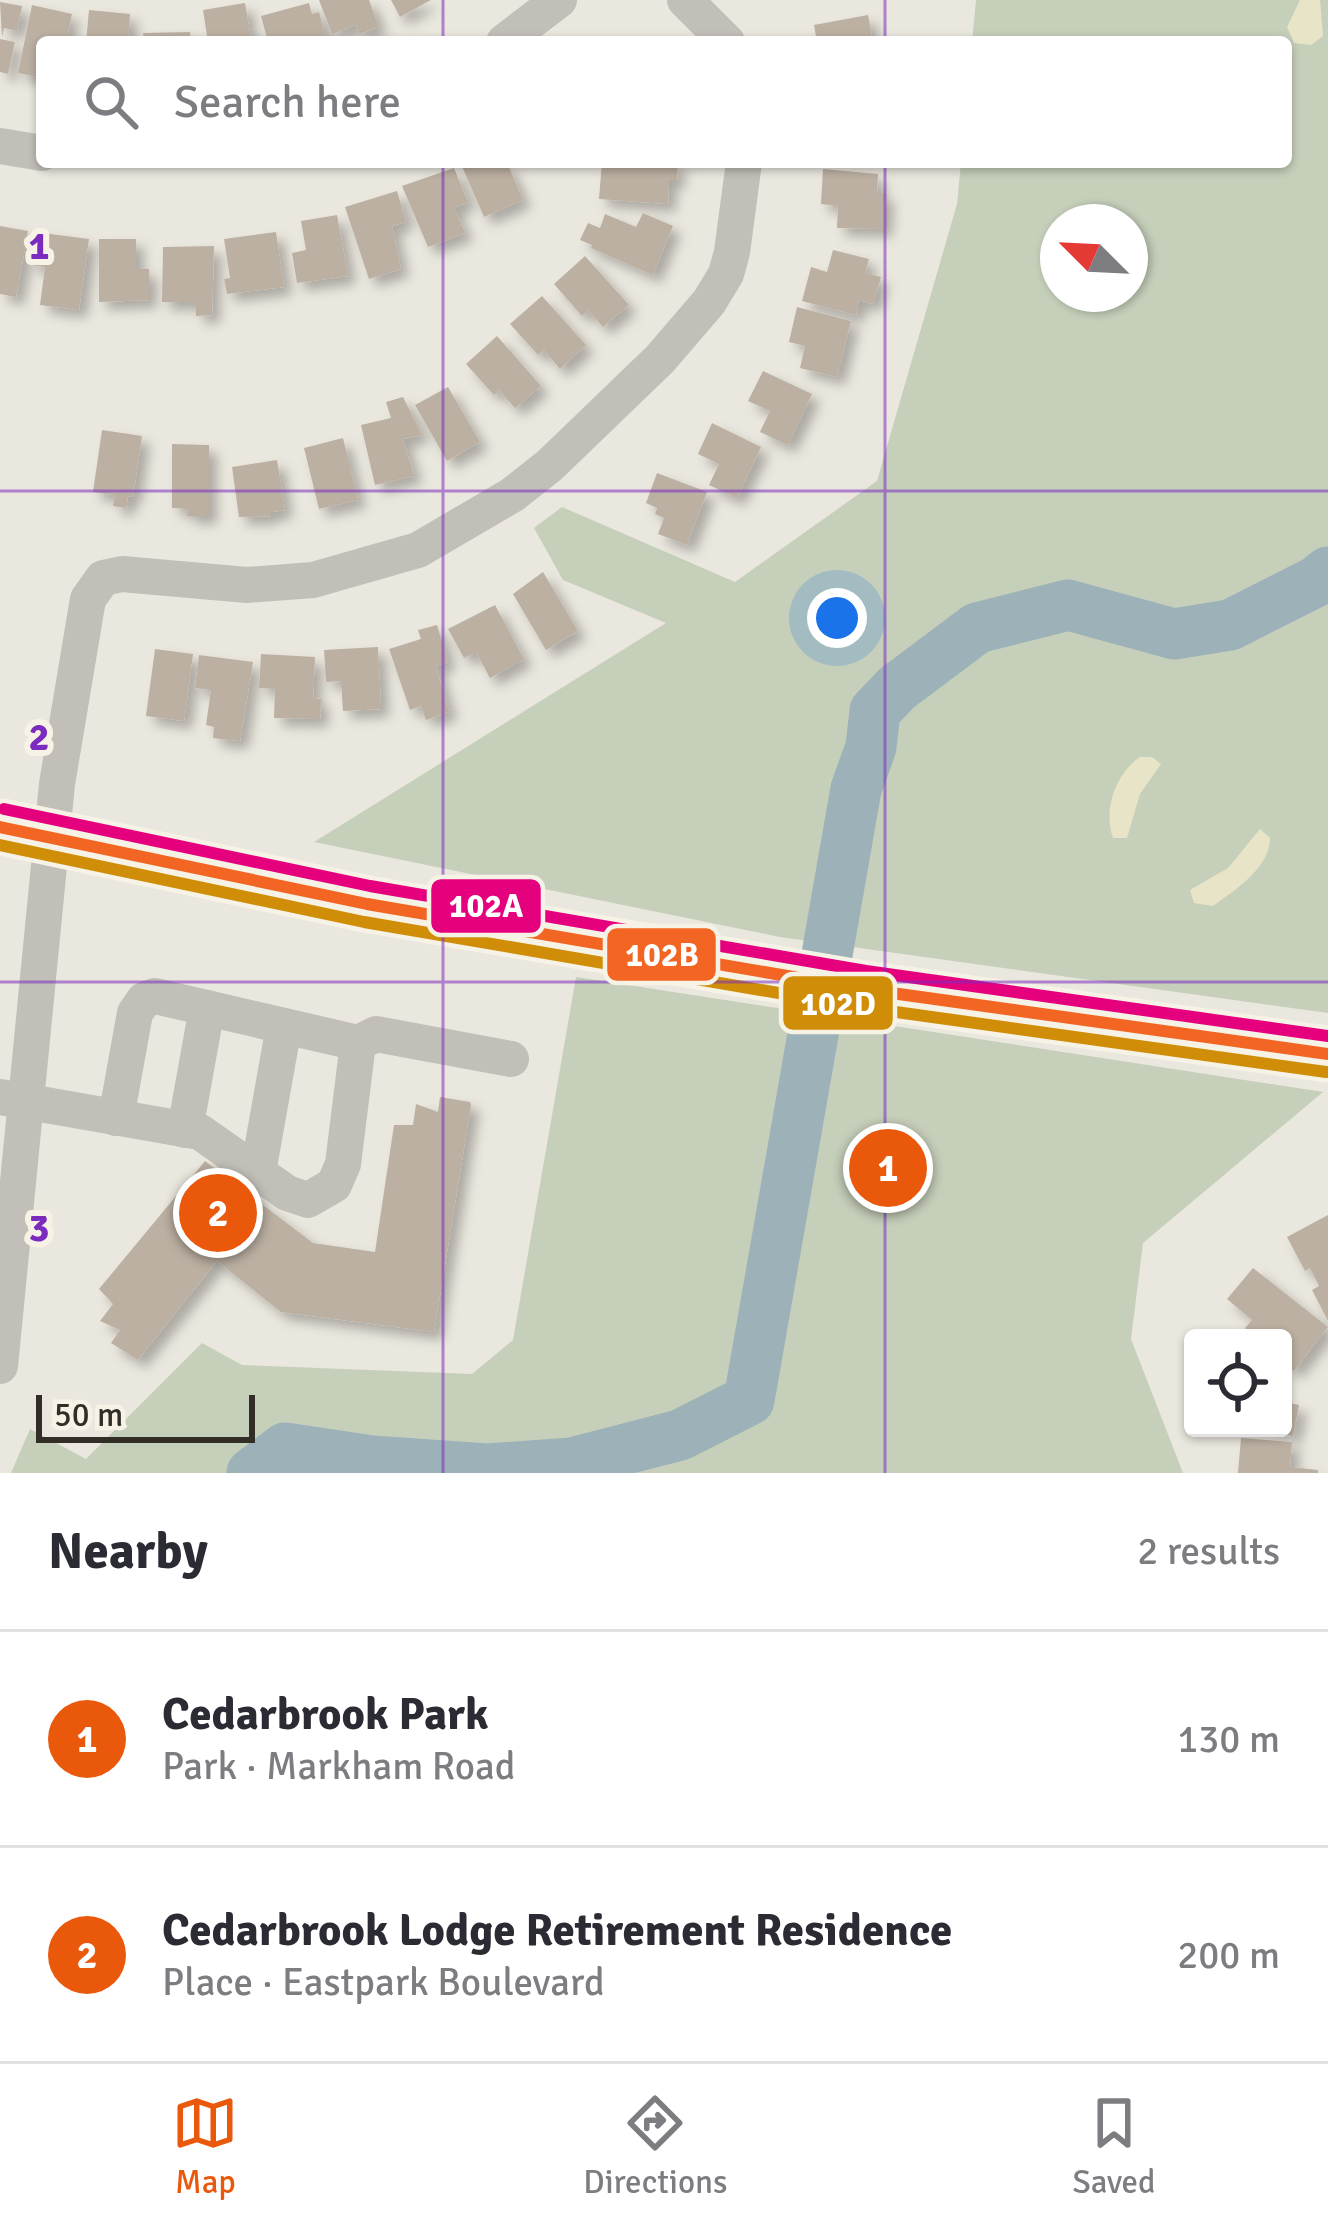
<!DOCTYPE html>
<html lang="en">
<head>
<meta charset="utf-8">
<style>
	:root { --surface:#fff; --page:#f2f2f3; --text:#2b2b33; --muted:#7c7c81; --line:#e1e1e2; --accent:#ea580c }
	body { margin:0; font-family:Signika,sans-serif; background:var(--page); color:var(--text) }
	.controls { position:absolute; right:36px; bottom:36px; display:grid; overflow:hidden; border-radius:12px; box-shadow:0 3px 9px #0004 }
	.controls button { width:108px; height:108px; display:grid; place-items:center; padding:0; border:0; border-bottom:3px solid var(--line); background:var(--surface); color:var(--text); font:60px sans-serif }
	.compass { position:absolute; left:1040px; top:204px; width:108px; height:108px; border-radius:50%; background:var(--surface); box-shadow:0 3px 9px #0004; rotate:294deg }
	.scale { position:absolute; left:36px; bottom:30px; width:219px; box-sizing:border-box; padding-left:12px; border:6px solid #322d27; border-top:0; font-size:33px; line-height:42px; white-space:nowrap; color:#322d27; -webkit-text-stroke:9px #f6f3e6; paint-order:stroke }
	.you { position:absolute; left:837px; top:618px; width:42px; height:42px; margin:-30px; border:9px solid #fff; border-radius:50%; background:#1a73e8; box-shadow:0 0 0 18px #1a73e833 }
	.badge { display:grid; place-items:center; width:78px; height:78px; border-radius:50%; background:var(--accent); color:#fff; font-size:39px; font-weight:700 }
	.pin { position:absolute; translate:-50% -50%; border:6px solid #fff; box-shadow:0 3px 12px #0006 }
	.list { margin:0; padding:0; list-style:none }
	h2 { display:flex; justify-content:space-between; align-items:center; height:156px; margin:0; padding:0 48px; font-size:51px }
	h2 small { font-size:39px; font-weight:400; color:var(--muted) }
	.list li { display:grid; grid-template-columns:78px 1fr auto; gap:36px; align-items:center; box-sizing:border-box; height:216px; padding:0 48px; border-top:3px solid var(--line) }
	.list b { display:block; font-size:45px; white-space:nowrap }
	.list p { margin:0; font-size:39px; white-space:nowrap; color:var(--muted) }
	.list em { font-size:39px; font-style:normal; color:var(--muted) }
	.icon { flex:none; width:66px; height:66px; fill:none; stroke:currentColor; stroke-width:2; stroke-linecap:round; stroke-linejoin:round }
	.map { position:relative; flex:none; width:1328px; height:1473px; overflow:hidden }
	.search { position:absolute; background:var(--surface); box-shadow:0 3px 9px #0004; left:36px; right:36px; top:36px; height:132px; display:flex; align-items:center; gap:30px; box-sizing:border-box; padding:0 42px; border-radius:12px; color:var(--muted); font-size:45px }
	.sheet { height:588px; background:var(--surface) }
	nav { display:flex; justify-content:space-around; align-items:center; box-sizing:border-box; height:168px; border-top:3px solid var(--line); background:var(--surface); font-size:33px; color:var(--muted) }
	nav a { display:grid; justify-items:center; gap:6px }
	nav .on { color:var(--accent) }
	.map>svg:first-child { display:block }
	.green { fill:#c6cfba; fill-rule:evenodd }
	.sand { fill:#e8e4c7 }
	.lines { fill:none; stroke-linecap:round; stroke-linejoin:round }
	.river { stroke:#9db1b8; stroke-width:51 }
	.building { fill:#bcb0a2; filter:url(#shadow) }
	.minor { stroke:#c2bfb8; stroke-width:36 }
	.major { stroke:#b1ada7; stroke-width:48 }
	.bus-1-casing { stroke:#f6f3e6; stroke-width:21 }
	.bus-2-casing { stroke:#f6f3e6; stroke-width:21 }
	.bus-3-casing { stroke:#f6f3e6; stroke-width:21 }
	.bus-1 { stroke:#f26522; stroke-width:12 }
	.bus-2 { stroke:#d08e08; stroke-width:12 }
	.bus-3 { stroke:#e5007d; stroke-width:12 }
	.grid { fill:none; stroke:#7b2cbf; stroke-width:3; stroke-opacity:0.55 }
	.grid-label { font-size:39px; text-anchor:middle; font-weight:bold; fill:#7b2cbf; stroke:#f6f3e6; stroke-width:12; stroke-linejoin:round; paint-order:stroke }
	.line-badge { stroke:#f6f3e6; stroke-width:4.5 }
	.badge-label { font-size:33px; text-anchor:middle; font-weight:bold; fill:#fff }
</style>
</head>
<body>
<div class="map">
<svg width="1328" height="1473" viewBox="0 0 1328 1473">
	<defs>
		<filter id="shadow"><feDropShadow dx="8" dy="8" stdDeviation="6" flood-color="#0004"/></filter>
	</defs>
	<rect width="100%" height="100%" fill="#eae7de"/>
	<g class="green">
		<path d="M976,0H1328V1013L780,937L314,842L666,623L563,580L534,528L562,507L735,582L877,481L957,204L961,162H1286V42H972ZM1058,222H1130V294H1058Z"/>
		<polygon points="576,977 1323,1092 1143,1243 1131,1339 1183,1473 11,1473 30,1429 86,1459 202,1343 242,1365 472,1374 513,1340"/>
	</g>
	<g class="sand">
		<polygon points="1300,0 1320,0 1323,36 1311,45 1294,43 1287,27"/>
		<path d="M1140,757H1152L1161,764L1140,794L1127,838H1113C1103,810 1115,774 1140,757Z"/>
		<path d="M1260,829L1270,838C1270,868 1235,890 1213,906L1194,903L1190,890L1228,868Z"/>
	</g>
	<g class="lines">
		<polyline class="river" points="252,1473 285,1448 372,1461 487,1469 572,1463 680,1435 749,1400 856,789 871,747 875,711 897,688 977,628 1068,605 1174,634 1230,625 1317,581 1328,572"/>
	</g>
	<g class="building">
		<polygon points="319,0 369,0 379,27 359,34 356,25 332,34"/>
		<polygon points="391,0 431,0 400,17"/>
		<polygon points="0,2 22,6 17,31 4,28 2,37"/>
		<polygon points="245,3 251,39 265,37 266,42 208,42 203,10"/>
		<polygon points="309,3 312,14 319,12 327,42 268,42 261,16"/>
		<polygon points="32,5 72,14 66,42 42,42 42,78 18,73"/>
		<polygon points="89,10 130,14 128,42 86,42"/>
		<polygon points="868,15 873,42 817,42 814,25"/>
		<polygon points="190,32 191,42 144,42 143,33"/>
		<polygon points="0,39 15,42 8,74 0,72"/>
		<polygon points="460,162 500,162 503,167 508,165 523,200 484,217"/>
		<polygon points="602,162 678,162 677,180 669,180 668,204 599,199"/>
		<polygon points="454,168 468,202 454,208 465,233 428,247 402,186"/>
		<polygon points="823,169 878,174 877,193 886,193 884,229 837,228 838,206 821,204"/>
		<polygon points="397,191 406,222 392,226 401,269 369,279 345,207"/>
		<polygon points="643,213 673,226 653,275 591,248 592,245 580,240 588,223 600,228 605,214 636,227"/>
		<polygon points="337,215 348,276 297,283 292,253 306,250 301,221"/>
		<polygon points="0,226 28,231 16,297 0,294"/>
		<polygon points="35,232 89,239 79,310 40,305 45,267 30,265"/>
		<polygon points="276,232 284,287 227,294 224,279 230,278 224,239"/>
		<polygon points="99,239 136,239 136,269 149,269 149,300 99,302"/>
		<polygon points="214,246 212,315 196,316 196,302 162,302 163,247"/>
		<polygon points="833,250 869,259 865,273 881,277 873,304 859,300 856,315 802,301 811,267 827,272"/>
		<polygon points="585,256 629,305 603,327 588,310 582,316 554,284"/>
		<polygon points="542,296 586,345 560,369 544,350 538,355 510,324"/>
		<polygon points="797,307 851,321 837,377 800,368 805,346 789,342"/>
		<polygon points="497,336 541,386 515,408 499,390 494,395 466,364"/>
		<polygon points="763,371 812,394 788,445 760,432 770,411 748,401"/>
		<polygon points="448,387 480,442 447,461 415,405"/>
		<polygon points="403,397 422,435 403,439 414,476 375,485 361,425 391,418 386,402"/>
		<polygon points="712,423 761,447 737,498 709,485 719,464 698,454"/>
		<polygon points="102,430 142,436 133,497 128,496 126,508 113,506 115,495 93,492"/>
		<polygon points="343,438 358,500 319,509 304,448"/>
		<polygon points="172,444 209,445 209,516 187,516 188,509 172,508"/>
		<polygon points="277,460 285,510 271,512 271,516 239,517 232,467"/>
		<polygon points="657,473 707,492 687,545 658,534 664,518 655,514 657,508 646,503"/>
		<polygon points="543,572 578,631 546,650 513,594"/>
		<polygon points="495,605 524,659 490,678 476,652 464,658 448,629"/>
		<polygon points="437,625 448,662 436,666 449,712 426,720 421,706 410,710 389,649 421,639 418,630"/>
		<polygon points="378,647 381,709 343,711 341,681 326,682 324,650"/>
		<polygon points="155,649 193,654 184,721 146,716"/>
		<polygon points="261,654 315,657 313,698 321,699 320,719 274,718 275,689 259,688"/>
		<polygon points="199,655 253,662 240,741 213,738 214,727 206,725 211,690 195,688"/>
		<polygon points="440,1097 470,1102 471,1105 434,1332 281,1312 217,1261 138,1360 111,1343 120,1330 100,1321 113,1304 99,1289 205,1161 313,1243 375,1252 394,1125 413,1125 416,1104 438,1112"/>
		<polygon points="1328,1215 1328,1321 1312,1290 1319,1286 1310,1268 1305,1271 1287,1237"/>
		<polygon points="1253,1268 1328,1327 1294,1371 1283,1362 1283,1338 1257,1338 1245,1328 1252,1320 1227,1299"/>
		<polygon points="1283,1402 1299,1405 1293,1436 1266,1430 1283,1428"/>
		<polygon points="1241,1438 1292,1442 1290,1467 1318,1470 1318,1473 1238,1473"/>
	</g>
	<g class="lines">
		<g class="minor">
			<polyline points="685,0 727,42"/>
			<polyline points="504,42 559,0"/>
			<polyline points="0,146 42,153"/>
			<polyline points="0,1097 200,1132 287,1193 308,1200 334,1185 343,1164 358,1043 376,1034 511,1059"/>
			<polyline points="116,1118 135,1013 144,1000 155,996 358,1043"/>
			<polyline points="185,1130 207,1008"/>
			<polyline points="258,1172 284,1026"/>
			<polyline points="0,1366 57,784 88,599 103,578 122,574 247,585 313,580 418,550 512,495 550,465 660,359 709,302 726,274 732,252 744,162"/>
		</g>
		<polyline class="major" points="0,827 367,904 863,989 1328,1054"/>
		<defs>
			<polyline id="bus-1" points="0,827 367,904 863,989 1328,1054"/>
			<polyline id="bus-2" points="0,845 364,922 860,1007 1326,1072"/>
			<polyline id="bus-3" points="4,809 370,886 866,971 1328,1036"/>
		</defs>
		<use href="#bus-1" class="bus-1-casing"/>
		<use href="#bus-2" class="bus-2-casing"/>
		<use href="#bus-3" class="bus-3-casing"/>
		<use href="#bus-1" class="bus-1"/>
		<use href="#bus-2" class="bus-2"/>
		<use href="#bus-3" class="bus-3"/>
	</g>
	<path class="grid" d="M443,0V42M885,0V42M443,162V1473M885,162V1473M0,491H1328M0,982H1328"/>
	<g class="grid-label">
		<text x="39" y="259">1</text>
		<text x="39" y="750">2</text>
		<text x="39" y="1241">3</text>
	</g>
	<g class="line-badge">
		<rect x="429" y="877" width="114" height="58" rx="12" fill="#e5007d"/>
		<rect x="605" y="926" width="113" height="57" rx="12" fill="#f26522"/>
		<rect x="781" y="974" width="114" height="58" rx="12" fill="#d08e08"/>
	</g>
	<g class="badge-label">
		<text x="486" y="917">102A</text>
		<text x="662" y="966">102B</text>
		<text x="838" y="1015">102D</text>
	</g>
</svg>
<div class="controls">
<button><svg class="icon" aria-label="locate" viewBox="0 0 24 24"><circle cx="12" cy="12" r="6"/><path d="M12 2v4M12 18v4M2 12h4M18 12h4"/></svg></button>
</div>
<svg class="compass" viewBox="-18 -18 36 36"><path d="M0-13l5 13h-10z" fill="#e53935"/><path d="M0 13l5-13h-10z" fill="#7c7c81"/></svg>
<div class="scale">50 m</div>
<div class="you"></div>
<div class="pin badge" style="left:888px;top:1168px">1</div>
<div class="pin badge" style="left:218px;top:1213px">2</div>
<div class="search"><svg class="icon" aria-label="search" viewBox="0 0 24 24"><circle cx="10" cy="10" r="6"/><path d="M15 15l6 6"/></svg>Search here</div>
</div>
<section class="sheet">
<h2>Nearby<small>2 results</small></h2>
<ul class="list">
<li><span class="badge">1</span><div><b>Cedarbrook Park</b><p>Park · Markham Road</p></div><em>130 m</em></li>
<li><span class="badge">2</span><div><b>Cedarbrook Lodge Retirement Residence</b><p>Place · Eastpark Boulevard</p></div><em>200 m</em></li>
</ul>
</section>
<nav>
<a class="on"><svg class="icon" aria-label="map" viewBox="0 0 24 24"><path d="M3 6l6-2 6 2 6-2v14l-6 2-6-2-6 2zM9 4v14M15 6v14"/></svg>Map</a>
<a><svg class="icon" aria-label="directions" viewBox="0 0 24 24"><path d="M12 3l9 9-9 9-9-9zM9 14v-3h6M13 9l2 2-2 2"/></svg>Directions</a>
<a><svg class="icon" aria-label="saved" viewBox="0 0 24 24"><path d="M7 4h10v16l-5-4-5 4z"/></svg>Saved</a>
</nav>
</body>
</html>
